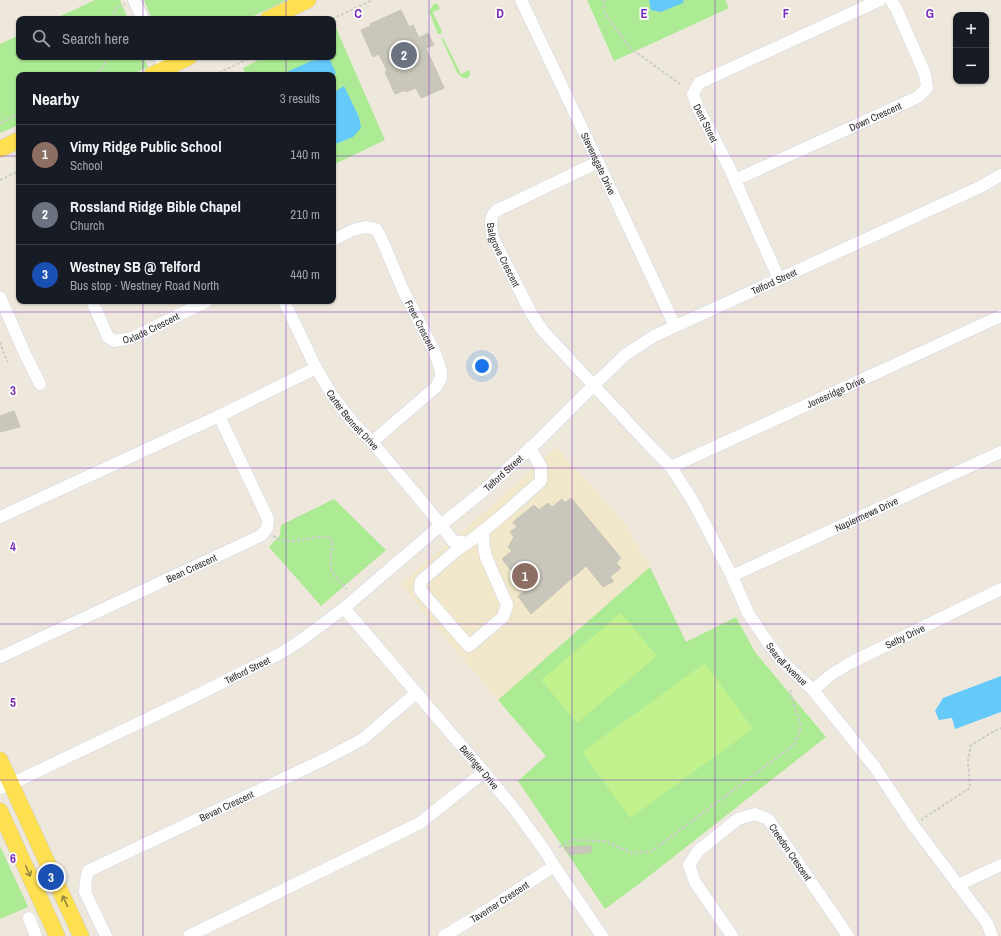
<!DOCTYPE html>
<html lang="en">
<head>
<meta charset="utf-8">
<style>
	:root { --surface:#171b24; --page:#20242c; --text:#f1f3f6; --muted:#9ea1a6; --line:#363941; --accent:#0f766e }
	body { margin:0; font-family:"Archivo Narrow",sans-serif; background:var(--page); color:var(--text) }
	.controls { position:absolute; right:12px; top:12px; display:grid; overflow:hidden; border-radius:8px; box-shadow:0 1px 3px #0004 }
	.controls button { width:36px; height:36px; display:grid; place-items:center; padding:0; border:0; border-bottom:1px solid var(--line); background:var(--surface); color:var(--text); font:20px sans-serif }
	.you { position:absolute; left:482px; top:366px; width:14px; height:14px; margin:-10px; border:3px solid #fff; border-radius:50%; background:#1a73e8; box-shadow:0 0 0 6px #1a73e833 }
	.badge { display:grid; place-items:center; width:26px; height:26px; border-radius:50%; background:var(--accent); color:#fff; font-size:13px; font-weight:700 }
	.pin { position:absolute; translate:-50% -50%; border:2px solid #fff; box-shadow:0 1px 4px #0006 }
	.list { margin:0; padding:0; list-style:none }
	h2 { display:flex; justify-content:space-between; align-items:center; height:52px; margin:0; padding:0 16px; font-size:17px }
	h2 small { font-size:13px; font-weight:400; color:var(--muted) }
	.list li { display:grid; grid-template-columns:26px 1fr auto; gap:12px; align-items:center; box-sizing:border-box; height:60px; padding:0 16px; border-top:1px solid var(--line) }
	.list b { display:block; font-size:15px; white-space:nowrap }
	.list p { margin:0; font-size:13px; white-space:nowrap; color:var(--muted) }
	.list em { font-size:13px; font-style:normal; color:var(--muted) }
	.icon { flex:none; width:22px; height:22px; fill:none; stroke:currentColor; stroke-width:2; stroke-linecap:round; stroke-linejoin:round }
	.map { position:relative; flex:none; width:1001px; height:936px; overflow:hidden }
	.search { position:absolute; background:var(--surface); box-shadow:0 1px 3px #0004; left:16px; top:16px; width:320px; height:44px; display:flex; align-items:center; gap:10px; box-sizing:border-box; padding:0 14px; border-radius:8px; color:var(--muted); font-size:15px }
	.panel { position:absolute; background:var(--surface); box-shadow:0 1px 3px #0004; left:16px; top:72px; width:320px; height:232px; border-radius:8px }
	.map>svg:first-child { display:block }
	.education { fill:#f1e7ca }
	.green { fill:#acea93 }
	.pitch { fill:#c2f28e }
	.water { fill:#65cafa }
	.building { fill:#c9c6bb; stroke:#cac4b5 }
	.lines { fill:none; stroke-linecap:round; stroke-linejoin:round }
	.minor-casing { stroke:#d1d4e5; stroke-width:13 }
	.major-casing { stroke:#ccc; stroke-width:17 }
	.path { stroke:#ccc; stroke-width:2; stroke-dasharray:3 2; stroke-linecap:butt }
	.minor { stroke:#fff; stroke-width:12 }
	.major { stroke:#fee051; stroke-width:16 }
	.oneway { stroke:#94863e }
	.grid { fill:none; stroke:#7b2cbf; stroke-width:1; stroke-opacity:0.55 }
	.labels { text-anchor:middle; stroke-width:3.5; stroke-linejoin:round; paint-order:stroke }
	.street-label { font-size:10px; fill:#2b2b2b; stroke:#fff }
	.grid-label { font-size:13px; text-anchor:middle; font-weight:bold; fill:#7b2cbf; stroke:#fff; stroke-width:3.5; stroke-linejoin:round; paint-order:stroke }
</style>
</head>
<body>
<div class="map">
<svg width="1001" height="936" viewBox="0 0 1001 936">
	<rect width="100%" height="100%" fill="#eee8dc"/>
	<polygon class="education" points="556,447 625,523 650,567 498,700 400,584 494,504"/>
	<g class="green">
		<polygon points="95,0 120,0 128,19 54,19"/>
		<polygon points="144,0 287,0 247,19 152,19"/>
		<polygon points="587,0 725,0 729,8 614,61"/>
		<polygon points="437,3 440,9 433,12 433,13 442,31 441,34 438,34 429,11 434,4"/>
		<polygon points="333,21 385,140 333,165 333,75 246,75 243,68 264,57 333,57"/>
		<polygon points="19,35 19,57 143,57 148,67 130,75 19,75 19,125 0,133 0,44"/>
		<polygon points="441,38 443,38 461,74 470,70 470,75 468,78 463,78 458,74"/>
		<polygon points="334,499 386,550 321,606 269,547 280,535 281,525"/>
		<polygon points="650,567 686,642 736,617 755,652 826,737 639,884 605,909 518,781 546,756 498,700"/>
		<polygon points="0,846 28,907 0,919"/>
	</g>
	<g class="pitch">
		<polygon points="621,613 657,656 577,723 541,680"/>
		<polygon points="705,663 753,729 630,818 582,752"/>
	</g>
	<g class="water">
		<polygon points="649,0 684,0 683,3 661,12 651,10"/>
		<polygon points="329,58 336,73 333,77 333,75 280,75 311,61"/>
		<polygon points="344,86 359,117 361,128 353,137 333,145 333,93"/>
		<polygon points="1001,676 1001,712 955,729 952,718 939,720 935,711 943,698"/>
	</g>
	<g class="building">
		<polygon points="401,10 409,27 413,25 419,38 428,33 434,45 426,48 444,88 421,98 416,88 406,92 405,90 395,94 385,72 387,71 379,54 373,57 361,30 371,26 370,24"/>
		<polygon points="14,411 20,427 0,432 0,416"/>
		<polygon points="571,498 621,558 616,563 621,568 610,577 614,581 603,587 586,566 531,614 518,596 526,590 502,559 512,551 508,547 514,537 510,532 517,527 513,522 534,505 539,510 548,503 552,507 562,499 565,503"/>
		<polygon points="591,846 591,852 570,855 564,847"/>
	</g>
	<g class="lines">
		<defs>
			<g id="minor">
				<polyline points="134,0 143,19"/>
				<path id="s1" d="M521,0L598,162L675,326"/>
				<polyline points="160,57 169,75"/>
				<path id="s2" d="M598,162L504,207C501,208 497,210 495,212C488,218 492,230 493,238L531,313L543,331L652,448L671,467L694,503L732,576L748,613L764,637L780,659L813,690L874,766L913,825L987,923L992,936"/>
				<path id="s3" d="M735,180L918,97L927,88L925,74L896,8L891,0"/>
				<path id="s4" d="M333,240L353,230L365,227L376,229L382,240L403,290L435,353L441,371V378L436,387L372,442"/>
				<polyline points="779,279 729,167 697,106 693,94 699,83 712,77 880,0"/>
				<polyline points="0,297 25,354 40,384"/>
				<path id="s5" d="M92,301L108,337L114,341L132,338L207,301"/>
				<path id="s6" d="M284,301L316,368L334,398L353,423L372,442L433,515L453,541L467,543C493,525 517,502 541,481V467L530,448"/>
				<path id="s7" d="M671,467L1001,316"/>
				<polyline points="0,517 219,416 316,368"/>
				<polyline points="467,543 457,550 421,581 420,590 469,646 503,617 507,605 486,557 484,547 483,531"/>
				<path id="s8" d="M732,576L1001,452"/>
				<path id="s9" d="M344,608L484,772L516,811L545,851L554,866L602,936"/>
				<path id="s10" d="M0,657L262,535L267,528L268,519L219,416"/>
				<path id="s11" d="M813,690L832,674L850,663L1001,589"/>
				<path id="s12" d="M0,788L11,784L191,698L281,653L303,639L344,608L441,525L482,492L537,442L594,385L625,355L654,336L980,187L1001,175"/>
				<polyline points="958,885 971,879 1001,865"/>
				<polyline points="29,918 36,936"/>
				<path id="s13" d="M106,936L85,892L86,880L88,871L323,760L363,739L416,693"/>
				<polyline points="189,936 420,823 484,772"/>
				<path id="s14" d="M444,936L484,912L554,866"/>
				<path id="s15" d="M732,936L695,882L689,865L698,851L738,819L755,814L768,819L848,936"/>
			</g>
			<g id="major">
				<polyline points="268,19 308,0"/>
				<polyline points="152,75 189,57"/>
				<polyline points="0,149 19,140"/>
				<polyline points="0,760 81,936"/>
				<polyline points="0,811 57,936"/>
			</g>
		</defs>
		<use href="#minor" class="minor-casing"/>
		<use href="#major" class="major-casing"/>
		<g class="path">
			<polyline points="604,0 605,13 629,47 680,84"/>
			<polyline points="112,19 116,8 125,4"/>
			<polyline points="332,19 373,0"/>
			<polyline points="94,75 101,70 108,57"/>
			<polyline points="214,75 252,57"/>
			<polyline points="0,123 19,114"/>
			<polyline points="0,180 19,171"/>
			<polyline points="0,342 2,346 2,350 8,362"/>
			<path d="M273,536C276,537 279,540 282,540C298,545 315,533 331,538L333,542C332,550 329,560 331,568C333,576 342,583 347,589"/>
			<polyline points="921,820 970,788 968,760 971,745 991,733 1001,728"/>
			<polyline points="559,847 573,840 604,841 632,853 652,851 795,744 801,726 790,692 793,689"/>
		</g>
		<use href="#minor" class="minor"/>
		<use href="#major" class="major"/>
	</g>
	<defs><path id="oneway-shaft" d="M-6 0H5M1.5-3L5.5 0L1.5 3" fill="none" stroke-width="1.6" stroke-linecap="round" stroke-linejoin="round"/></defs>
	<g class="oneway">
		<use href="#oneway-shaft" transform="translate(28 871) rotate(66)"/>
		<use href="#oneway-shaft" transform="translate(65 901) rotate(-115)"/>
	</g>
	<path class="grid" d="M143,0V19M286,0V19M429,0V936M572,0V936M715,0V936M858,0V936M143,57V75M286,57V75M0,156H19M333,156H1001M143,301V936M286,301V936M0,312H1001M0,468H1001M0,624H1001M0,780H1001"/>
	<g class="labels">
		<g class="street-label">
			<text dy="4" stroke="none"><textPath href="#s3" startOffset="154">Down Crescent</textPath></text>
			<text transform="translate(706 123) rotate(63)" y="4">Dent Street</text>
			<text dy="4" stroke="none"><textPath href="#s1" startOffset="181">Stevensgate Drive</textPath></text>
			<text dy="4" stroke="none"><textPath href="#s2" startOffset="161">Ballgrove Crescent</textPath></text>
			<text dy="4" stroke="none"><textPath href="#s12" startOffset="934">Telford Street</textPath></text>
			<text dy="4" stroke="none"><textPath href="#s4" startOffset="152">Freer Crescent</textPath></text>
			<text dy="4" stroke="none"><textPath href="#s5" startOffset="86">Oxlade Crescent</textPath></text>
			<text dy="4" stroke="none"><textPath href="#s7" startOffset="181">Jonesridge Drive</textPath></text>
			<text dy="4" stroke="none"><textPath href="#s6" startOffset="138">Carter Bennett Drive</textPath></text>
			<text dy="4" stroke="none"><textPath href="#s12" startOffset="598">Telford Street</textPath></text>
			<text dy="4" stroke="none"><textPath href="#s8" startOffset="148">Napiermews Drive</textPath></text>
			<text dy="4" stroke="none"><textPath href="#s10" startOffset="211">Bean Crescent</textPath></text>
			<text dy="4" stroke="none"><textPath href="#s11" startOffset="107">Selby Drive</textPath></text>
			<text dy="4" stroke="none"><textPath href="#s2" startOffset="664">Searell Avenue</textPath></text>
			<text dy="4" stroke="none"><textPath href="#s12" startOffset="274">Telford Street</textPath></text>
			<text dy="4" stroke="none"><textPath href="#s9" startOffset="209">Bellinger Drive</textPath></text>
			<text dy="4" stroke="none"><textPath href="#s13" startOffset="223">Bevan Crescent</textPath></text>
			<text dy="4" stroke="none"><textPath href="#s15" startOffset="223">Creedon Crescent</textPath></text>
			<text dy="4" stroke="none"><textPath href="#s14" startOffset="65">Taverner Crescent</textPath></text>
		</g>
	</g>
	<g class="grid-label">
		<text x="358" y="18">C</text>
		<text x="500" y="18">D</text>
		<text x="644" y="18">E</text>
		<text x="786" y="18">F</text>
		<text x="930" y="18">G</text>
		<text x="13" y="395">3</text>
		<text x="13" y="551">4</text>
		<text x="13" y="707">5</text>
		<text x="13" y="863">6</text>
	</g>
</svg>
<div class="controls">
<button>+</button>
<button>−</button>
</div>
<div class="you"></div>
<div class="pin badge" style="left:525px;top:576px;background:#8d6e63">1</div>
<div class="pin badge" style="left:404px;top:55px;background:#6b7280">2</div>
<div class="pin badge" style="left:51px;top:877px;background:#1a4fb4">3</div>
<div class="search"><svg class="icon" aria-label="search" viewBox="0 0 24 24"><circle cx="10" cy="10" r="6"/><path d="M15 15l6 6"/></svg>Search here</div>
<section class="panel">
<h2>Nearby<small>3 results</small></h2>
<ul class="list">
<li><span class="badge" style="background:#8d6e63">1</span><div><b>Vimy Ridge Public School</b><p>School</p></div><em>140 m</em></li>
<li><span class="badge" style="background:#6b7280">2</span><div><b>Rossland Ridge Bible Chapel</b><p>Church</p></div><em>210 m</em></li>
<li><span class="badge" style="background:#1a4fb4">3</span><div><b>Westney SB @ Telford</b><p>Bus stop · Westney Road North</p></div><em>440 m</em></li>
</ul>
</section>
</div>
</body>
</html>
